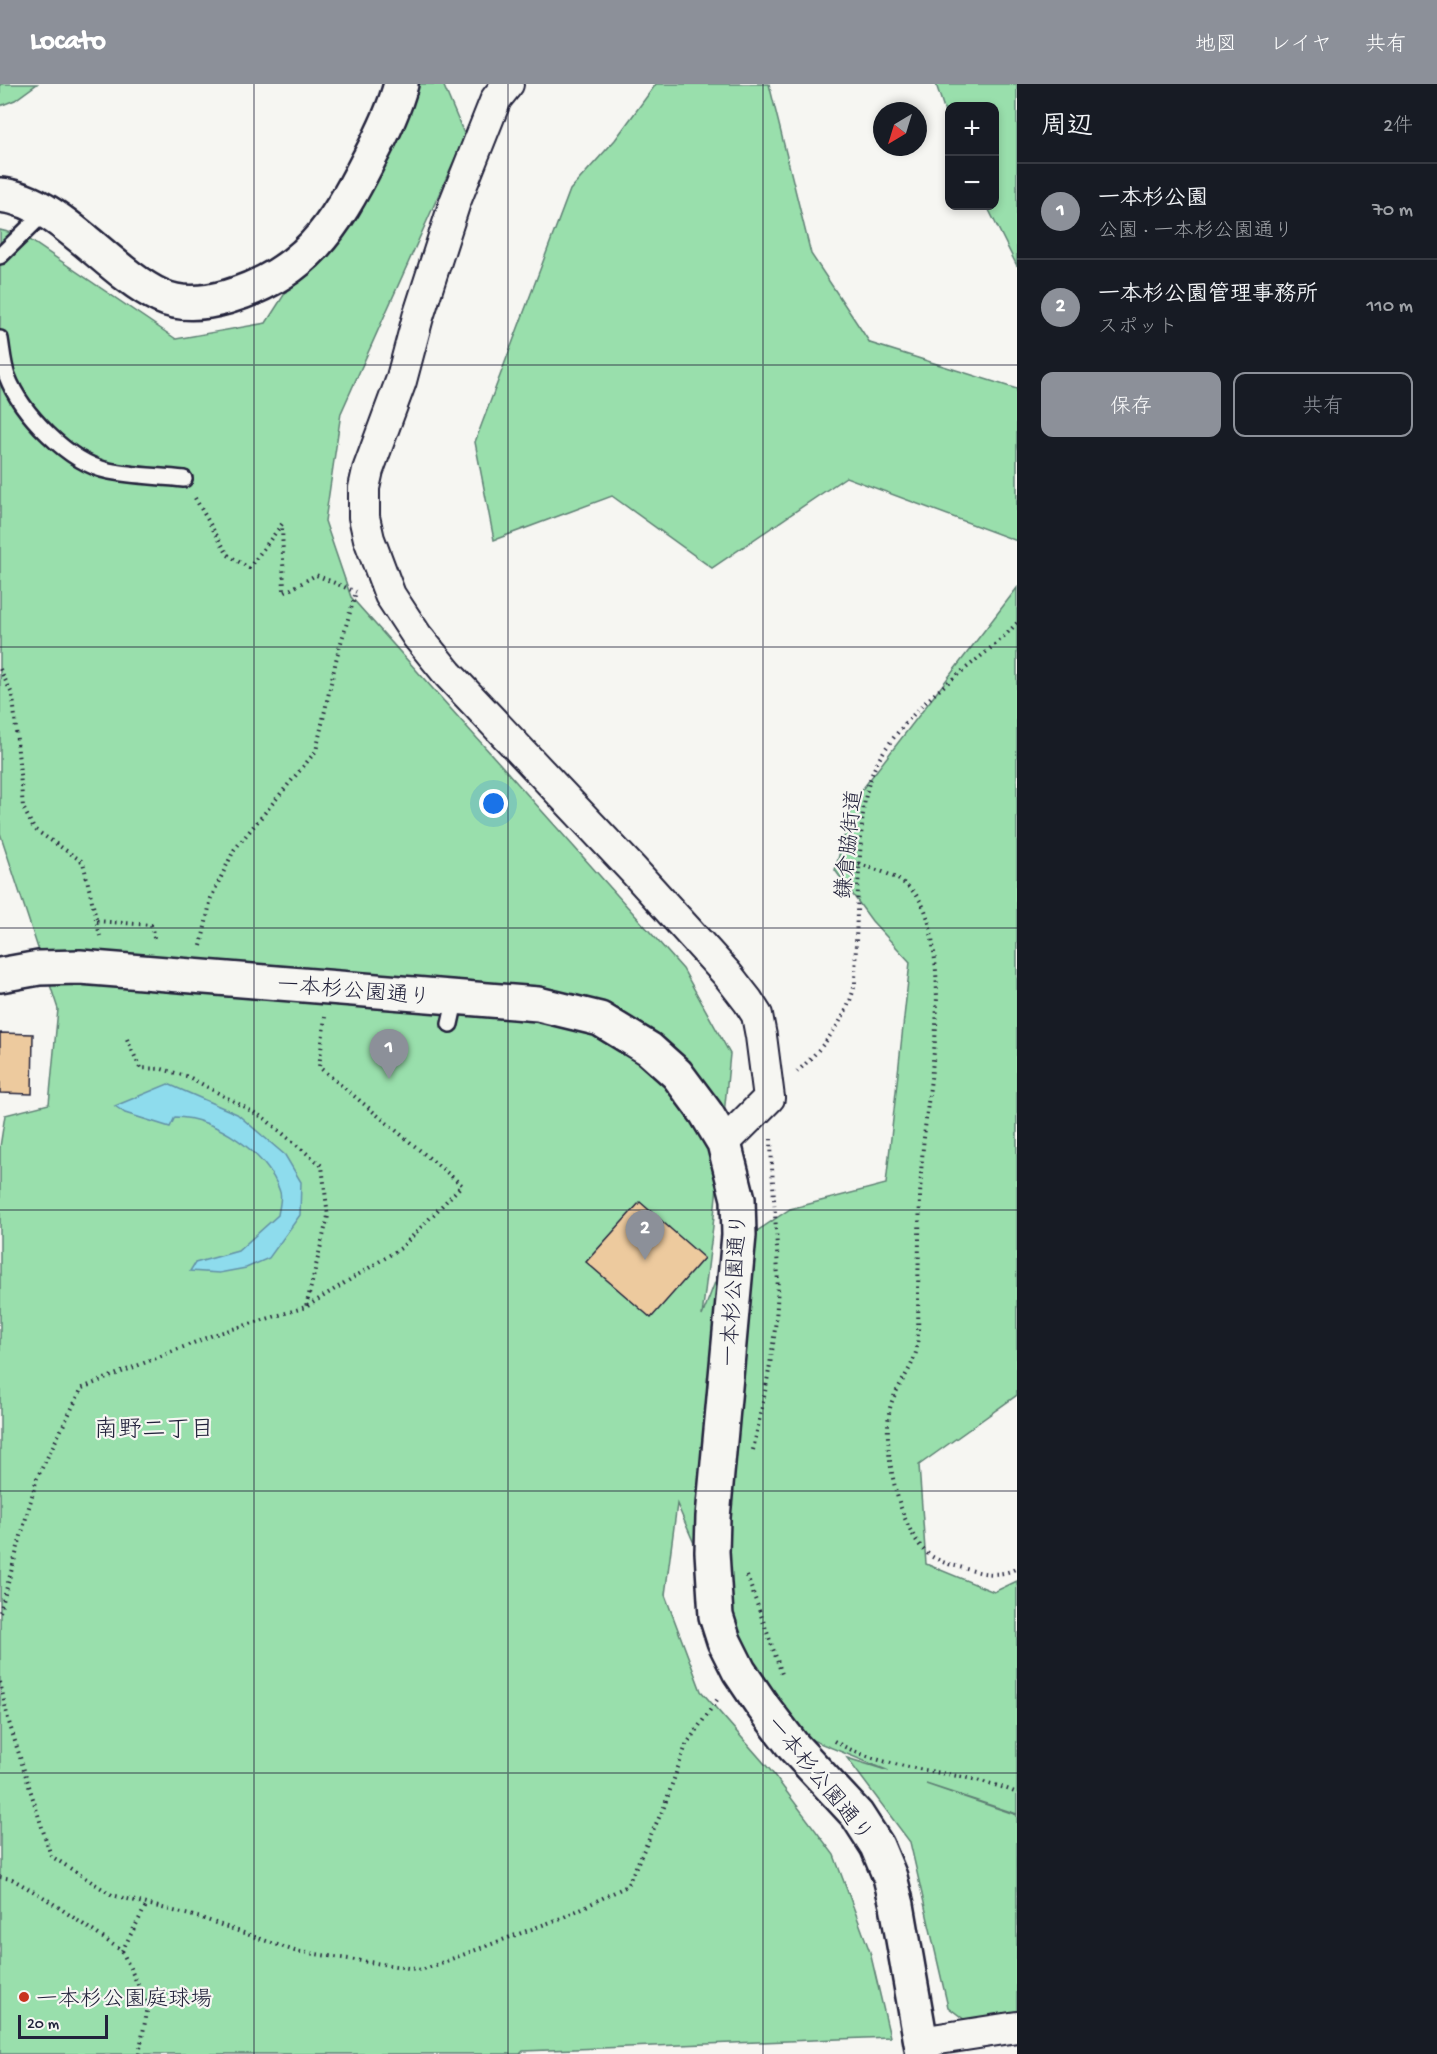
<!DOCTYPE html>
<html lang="ja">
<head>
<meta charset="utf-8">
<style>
	:root { --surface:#171b24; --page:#242831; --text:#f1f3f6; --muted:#9ea1a6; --line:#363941; --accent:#8c9099 }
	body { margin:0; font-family:"Gochi Hand","Klee One",sans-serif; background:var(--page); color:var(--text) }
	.controls { position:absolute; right:18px; top:18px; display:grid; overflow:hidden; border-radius:12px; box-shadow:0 3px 9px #0003 }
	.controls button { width:54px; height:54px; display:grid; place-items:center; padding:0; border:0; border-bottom:2px solid var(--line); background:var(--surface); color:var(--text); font:30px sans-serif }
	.compass { position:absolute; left:873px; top:18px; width:54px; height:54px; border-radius:50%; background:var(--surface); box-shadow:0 3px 9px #0003; rotate:218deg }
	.scale { position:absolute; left:18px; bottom:15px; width:90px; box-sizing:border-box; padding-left:6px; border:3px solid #22223b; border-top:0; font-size:16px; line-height:21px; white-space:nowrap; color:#22223b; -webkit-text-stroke:4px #f6f6f2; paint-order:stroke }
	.you { position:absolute; left:494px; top:720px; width:21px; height:21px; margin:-15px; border:4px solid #fff; border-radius:50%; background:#1a73e8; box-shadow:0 0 0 9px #1a73e833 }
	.badge { display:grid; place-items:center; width:39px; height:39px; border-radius:50%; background:var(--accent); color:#fff; font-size:20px; font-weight:700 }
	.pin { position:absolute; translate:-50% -50px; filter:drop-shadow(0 2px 3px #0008) }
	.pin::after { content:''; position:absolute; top:32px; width:21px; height:18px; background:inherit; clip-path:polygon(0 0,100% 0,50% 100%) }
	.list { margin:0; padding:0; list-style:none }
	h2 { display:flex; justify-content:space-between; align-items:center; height:78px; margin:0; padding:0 24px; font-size:26px }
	h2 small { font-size:20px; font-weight:400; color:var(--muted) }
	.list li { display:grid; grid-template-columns:39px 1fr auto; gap:18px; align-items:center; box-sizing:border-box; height:96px; padding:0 24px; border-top:2px solid var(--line) }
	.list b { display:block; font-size:22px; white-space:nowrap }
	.list p { margin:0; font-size:20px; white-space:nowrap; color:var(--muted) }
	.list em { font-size:20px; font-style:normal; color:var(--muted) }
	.actions { display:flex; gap:12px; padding:18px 24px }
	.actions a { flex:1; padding:14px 0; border:2px solid var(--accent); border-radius:12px; text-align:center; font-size:21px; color:var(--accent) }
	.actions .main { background:var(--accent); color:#fff }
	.map { position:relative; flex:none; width:1017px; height:1970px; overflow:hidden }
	header { display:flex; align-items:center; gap:36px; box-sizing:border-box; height:84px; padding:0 30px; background:var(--accent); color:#fff }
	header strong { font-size:28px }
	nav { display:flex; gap:33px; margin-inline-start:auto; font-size:21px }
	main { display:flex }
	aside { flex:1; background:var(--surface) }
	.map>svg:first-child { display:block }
	.green { fill:#99dfac; stroke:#5e8074; stroke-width:1.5 }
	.water { fill:#8edced; stroke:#6392a6; stroke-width:1.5 }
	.building { fill:#edca9e; stroke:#22223b; stroke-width:1.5 }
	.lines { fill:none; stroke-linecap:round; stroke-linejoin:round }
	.service-casing { stroke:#22223b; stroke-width:20 }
	.minor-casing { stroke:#22223b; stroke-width:34 }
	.tertiary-casing { stroke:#22223b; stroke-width:38 }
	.secondary-casing { stroke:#22223b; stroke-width:38 }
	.path { stroke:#22223b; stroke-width:4; stroke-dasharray:1.5 4.5; stroke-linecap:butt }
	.service { stroke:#f6f6f2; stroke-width:15 }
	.minor { stroke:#f6f6f2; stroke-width:30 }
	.tertiary { stroke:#f6f6f2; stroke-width:33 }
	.secondary { stroke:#f6f6f2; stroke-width:33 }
	.grid { fill:none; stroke:#22223b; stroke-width:1.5; stroke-opacity:0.55 }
	.poi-dot { fill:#c8321e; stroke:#f6f6f2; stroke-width:2 }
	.labels { text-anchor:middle; stroke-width:4.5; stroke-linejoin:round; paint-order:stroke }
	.street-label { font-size:22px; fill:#22223b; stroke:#f6f6f2 }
	.poi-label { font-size:22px; fill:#22223b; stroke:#f6f6f2; text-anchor:start }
	.neighbourhood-label { font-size:24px; fill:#22223b; stroke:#f6f6f2 }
</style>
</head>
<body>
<header>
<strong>Locato</strong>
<nav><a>地図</a><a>レイヤ</a><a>共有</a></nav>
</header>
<main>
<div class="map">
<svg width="1017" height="1970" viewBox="0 0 1017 1970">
	<rect width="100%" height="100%" fill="#f6f6f2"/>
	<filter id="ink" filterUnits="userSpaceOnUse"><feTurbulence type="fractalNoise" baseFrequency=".0167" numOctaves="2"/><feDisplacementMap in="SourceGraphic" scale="12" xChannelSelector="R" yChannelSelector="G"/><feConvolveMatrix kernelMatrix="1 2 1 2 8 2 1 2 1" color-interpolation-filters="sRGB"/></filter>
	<g filter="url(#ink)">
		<g class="green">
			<polygon points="0,0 37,0 15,16 0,22"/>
			<polygon points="419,0 443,0 465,52 341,329 325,437 351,513 683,885 730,970 713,1142 702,1232 727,1167 790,1125 886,1100 910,878 872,837 835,786 854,716 1017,504 1017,1311 919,1381 926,1480 994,1508 1017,1497 1017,1730 926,1700 1017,1731 1017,1928 965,1936 948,1923 910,1758 847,1674 889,1687 802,1652 750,1589 677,1420 665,1511 701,1607 771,1687 834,1771 870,1868 890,1953 523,1967 520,1970 0,1970 0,1063 5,1031 49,1020 58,925 0,749 0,146 24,152 176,255 266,239"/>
			<polygon points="656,0 769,0 811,170 870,259 1017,305 1017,457 846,393 712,484 612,412 494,456 475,358 570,106 615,56"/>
			<polygon points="936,0 1017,0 1017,182 987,122 994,122 994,22 950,22 949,40"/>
		</g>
		<path class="water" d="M168,1000L237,1030L285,1071L301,1098L300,1131L269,1174L246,1184L219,1189L190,1187L195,1179L238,1167L278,1131C279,1124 282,1114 280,1108C268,1069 214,1033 175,1033L170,1043L125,1029L115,1022Z"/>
		<g class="building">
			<polygon points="0,949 33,950 32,1010 0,1009"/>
			<polygon points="640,1118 704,1174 651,1234 586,1178"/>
		</g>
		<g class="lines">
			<defs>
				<g id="service">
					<polyline points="0,172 46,127"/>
					<path d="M0,255C2,267 3,281 7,292C21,329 69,379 109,387C133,392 159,392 184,395"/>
					<polyline points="450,940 456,913"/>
				</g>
				<g id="minor">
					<polyline points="508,0 496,15 455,118 418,233 401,297 368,386 364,404 364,433 369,455 390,511 417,552 448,590 633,786 727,890 748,917 757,931 761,952 769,1014 724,1059"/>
					<polyline points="920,1958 1017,1943"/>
				</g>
				<polyline id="tertiary" points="0,891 39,884 80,883 538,920 600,935 649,965 677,990 706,1029 724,1059 738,1115 739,1151 713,1433 712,1468 716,1532 724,1557 739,1587 764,1624 793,1662 857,1731 877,1762 890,1793 897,1821 923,1970"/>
				<path id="secondary" d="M0,111C59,116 107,187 160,212C181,222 206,219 227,213C305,190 334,144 369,75C382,51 394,27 401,0"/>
			</defs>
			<use href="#service" class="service-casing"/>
			<use href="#minor" class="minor-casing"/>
			<use href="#tertiary" class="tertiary-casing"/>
			<use href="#secondary" class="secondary-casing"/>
			<g class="path">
				<polyline points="195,414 228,471 249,484 282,440 284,509 316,491 356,508"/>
				<polyline points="0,585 13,612 23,723 34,745 83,778 100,852"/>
				<path d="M859,780C887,789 910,795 924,824C930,838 932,854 934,868C944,943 925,1016 921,1090C919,1129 919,1168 918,1207C918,1225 919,1244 917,1262C915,1284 895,1302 890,1324C882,1361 897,1438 924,1466C931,1474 946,1480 956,1482C977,1488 997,1495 1017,1484"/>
				<polyline points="97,837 151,841 155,858"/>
				<polyline points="201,862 211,814 234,766 316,667 337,572 356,508"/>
				<polyline points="127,955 140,984 162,985 189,993 264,1034 322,1082 328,1132 306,1223"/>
				<path d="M797,988C823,963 848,935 855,899C856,856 857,814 860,771C862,741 862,709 876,681C885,663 900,645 914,630C945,596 986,573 1017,539"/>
				<path d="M753,1366C763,1318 774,1270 777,1221C780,1165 772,1110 771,1055"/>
				<polyline points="747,1492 782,1590"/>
				<polyline points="0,1528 37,1394 82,1304 213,1251 306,1223 401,1164 462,1101 319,983 325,933"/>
				<polyline points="0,1598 8,1635 51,1772 112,1811 201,1834 295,1867 422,1886 564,1833 627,1802 664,1723 686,1661 719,1613"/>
				<path d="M834,1657C890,1690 959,1684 1017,1709"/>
				<polyline points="0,1793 12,1795 45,1814 122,1867 148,1922 139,1970"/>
				<polyline points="122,1867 147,1820"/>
			</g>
			<use href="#service" class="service"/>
			<use href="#minor" class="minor"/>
			<use href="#tertiary" class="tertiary"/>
			<use href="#secondary" class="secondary"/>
		</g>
	</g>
	<path class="grid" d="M254,0V1970M508,0V1970M763,0V1970M0,281H1017M0,563H1017M0,844H1017M0,1126H1017M0,1407H1017M0,1689H1017"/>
	<circle class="poi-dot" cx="24" cy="1913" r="6"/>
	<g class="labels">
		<g class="street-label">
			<text transform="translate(847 760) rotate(-84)" y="8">鎌倉脇街道</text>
			<text transform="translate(354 905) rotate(5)" y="8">一本杉公園通り</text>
			<text transform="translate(732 1206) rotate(-86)" y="8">一本杉公園通り</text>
			<text transform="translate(821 1694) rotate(51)" y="8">一本杉公園通り</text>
		</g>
		<g class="poi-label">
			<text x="36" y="1921">一本杉公園庭球場</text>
		</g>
		<g class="neighbourhood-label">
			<text x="154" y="1352">南野二丁目</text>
		</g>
	</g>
</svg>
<div class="controls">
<button>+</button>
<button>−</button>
</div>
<svg class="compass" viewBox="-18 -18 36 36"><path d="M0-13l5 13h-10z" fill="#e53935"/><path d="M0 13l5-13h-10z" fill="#9ea1a6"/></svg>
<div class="scale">20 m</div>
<div class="you"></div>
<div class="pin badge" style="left:389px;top:995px">1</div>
<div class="pin badge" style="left:645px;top:1176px">2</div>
</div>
<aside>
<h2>周辺<small>2件</small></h2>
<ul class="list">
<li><span class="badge">1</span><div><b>一本杉公園</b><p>公園 · 一本杉公園通り</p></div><em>70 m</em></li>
<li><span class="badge">2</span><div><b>一本杉公園管理事務所</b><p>スポット</p></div><em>110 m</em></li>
</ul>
<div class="actions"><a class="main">保存</a><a>共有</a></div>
</aside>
</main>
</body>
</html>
